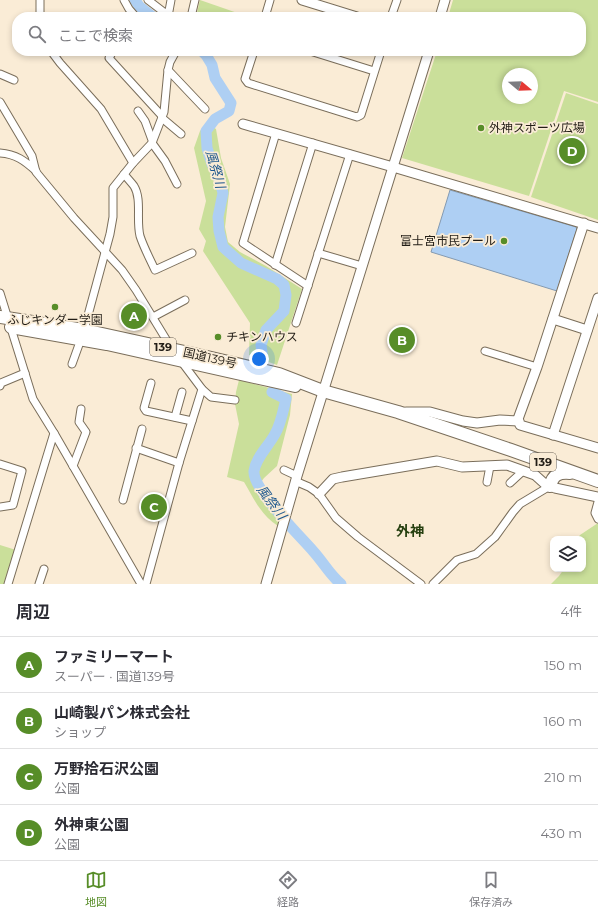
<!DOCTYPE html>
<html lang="ja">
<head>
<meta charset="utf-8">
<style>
	:root { --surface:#fff; --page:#f2f2f3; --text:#2b2b33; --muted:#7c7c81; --line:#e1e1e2; --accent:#578d28 }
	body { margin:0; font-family:Montserrat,"Noto Sans JP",sans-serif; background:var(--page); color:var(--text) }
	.controls { position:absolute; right:12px; bottom:12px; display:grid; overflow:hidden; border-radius:8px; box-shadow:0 2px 6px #0003 }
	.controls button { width:36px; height:36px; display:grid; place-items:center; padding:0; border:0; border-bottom:1px solid var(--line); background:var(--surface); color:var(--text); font:20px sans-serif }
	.compass { position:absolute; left:502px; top:68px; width:36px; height:36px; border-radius:50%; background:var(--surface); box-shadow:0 2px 6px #0003; rotate:109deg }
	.you { position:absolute; left:259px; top:359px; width:14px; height:14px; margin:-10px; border:3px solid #fff; border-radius:50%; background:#1a73e8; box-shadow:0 0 0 6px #1a73e833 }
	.badge { display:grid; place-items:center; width:26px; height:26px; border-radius:50%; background:var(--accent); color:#fff; font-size:13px; font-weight:700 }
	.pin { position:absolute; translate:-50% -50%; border:2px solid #fff; box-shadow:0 1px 4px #0006 }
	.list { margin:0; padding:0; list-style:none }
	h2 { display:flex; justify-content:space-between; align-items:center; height:52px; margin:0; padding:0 16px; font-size:17px }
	h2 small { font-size:13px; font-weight:400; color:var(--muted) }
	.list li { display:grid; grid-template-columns:26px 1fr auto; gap:12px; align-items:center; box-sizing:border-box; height:56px; padding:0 16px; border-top:1px solid var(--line) }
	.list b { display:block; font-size:15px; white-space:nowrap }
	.list p { margin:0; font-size:13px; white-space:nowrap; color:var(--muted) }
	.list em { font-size:13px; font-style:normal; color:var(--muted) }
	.icon { flex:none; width:22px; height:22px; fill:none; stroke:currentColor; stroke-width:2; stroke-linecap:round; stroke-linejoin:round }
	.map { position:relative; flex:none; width:598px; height:584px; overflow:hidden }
	.search { position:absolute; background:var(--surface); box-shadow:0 2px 6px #0003; left:12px; right:12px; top:12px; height:44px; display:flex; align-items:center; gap:10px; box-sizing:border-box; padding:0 14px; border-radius:16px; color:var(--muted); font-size:15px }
	.sheet { height:276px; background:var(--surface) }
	nav { display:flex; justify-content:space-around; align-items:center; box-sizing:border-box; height:56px; border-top:1px solid var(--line); background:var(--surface); font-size:11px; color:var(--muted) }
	nav a { display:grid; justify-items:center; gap:2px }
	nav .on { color:var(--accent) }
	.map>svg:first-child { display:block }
	.green { fill:#cadf9a; fill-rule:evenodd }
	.water { fill:#aecff3; stroke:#849ab1 }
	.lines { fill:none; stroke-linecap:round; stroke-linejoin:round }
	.river { stroke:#aecff3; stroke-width:11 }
	.street-casing { stroke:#7a6e5b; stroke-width:9 }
	.secondary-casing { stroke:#7a6e5b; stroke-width:11 }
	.highway-casing { stroke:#7a6e5b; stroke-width:14 }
	.street { stroke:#fff; stroke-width:7 }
	.secondary { stroke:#fff; stroke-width:9 }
	.highway { stroke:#fff; stroke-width:12 }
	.poi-dot { fill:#578d28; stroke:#faecd6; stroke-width:1.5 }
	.labels { text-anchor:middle; stroke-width:3.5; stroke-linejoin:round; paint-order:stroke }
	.shield { fill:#faecd6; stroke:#635b50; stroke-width:1 }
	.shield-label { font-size:11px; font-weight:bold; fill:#221d16 }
	.poi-label { font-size:12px; fill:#221d16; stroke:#faecd6; text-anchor:start }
	.street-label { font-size:12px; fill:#221d16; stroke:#faecd6 }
	.water-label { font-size:13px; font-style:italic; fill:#1e588e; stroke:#faecd6 }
	.quarter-label { font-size:14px; font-weight:bold; fill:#253f0f; stroke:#faecd6 }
</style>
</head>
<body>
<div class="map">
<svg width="598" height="584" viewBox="0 0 598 584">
	<rect width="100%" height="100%" fill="#faecd6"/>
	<g class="green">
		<polygon points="200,0 249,17 196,17"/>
		<path d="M453,0H598V102L564,91L529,196L402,158L437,51H581V17H448ZM508,74H532V98H508Z"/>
		<polygon points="566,93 598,104 598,220 531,197"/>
		<polygon points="207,123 216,129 221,158 230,184 225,227 228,242 240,252 266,266 302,289 277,365 249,355 250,323 203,251 206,241 199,229 206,201 194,148 200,131"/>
		<path d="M239,380L292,394L290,415L277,466L264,478L261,482L266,492L278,501L283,509L278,526C261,515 254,499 244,482L227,477L239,424L235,404L236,392Z"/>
		<polygon points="145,500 165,505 163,513 143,508"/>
		<polygon points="598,523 598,584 551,584 559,576 564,569 583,569 583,539 577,539 580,535"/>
		<polygon points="0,545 16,550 5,584 0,584"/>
	</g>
	<polygon class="water" points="450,190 576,227 577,229 557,291 431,252"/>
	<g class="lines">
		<g class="river">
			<polyline points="135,0 139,6 153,17"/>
			<polyline points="202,51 206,55 212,65 215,78 231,103 229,111 215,119 206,131 207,148 212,164 219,178 223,193 218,217 219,231 223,247 241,263 277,279 284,285 286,295 284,311 266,330 261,345 263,360"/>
			<path d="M272,392L286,399C283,411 281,424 275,434C268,447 256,457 254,471C252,489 301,537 313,551C324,563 329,574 341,584"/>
		</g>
		<defs>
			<g id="street">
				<polyline points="40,0 40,17"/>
				<polyline points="124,0 129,9 136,17"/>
				<polyline points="148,0 165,13 169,11 171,0"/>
				<polyline points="191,17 195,0"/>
				<polyline points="265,17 270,0"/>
				<polyline points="391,17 397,0"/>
				<polyline points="51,51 60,63 101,109 133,163"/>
				<polyline points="113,51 109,58 162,116"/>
				<polyline points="254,51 245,79 248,83 357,117 361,115 381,51"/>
				<polyline points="310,51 374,71"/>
				<polyline points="168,70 205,109"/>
				<polyline points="0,74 14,80"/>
				<polyline points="0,102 32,156 36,172 74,218 122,270 136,290 172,349"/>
				<polyline points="138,111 145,121 152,140"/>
				<polyline points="162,118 181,134"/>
				<polyline points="276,133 243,243 308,286"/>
				<polyline points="152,143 165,161 177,184"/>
				<path d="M0,153C16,154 25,161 36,171"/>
				<path d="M124,174C127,178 131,182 134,186C142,199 136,220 140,236C144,248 150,259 155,270L192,253"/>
				<polyline points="318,253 362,266"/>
				<polyline points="275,265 313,143"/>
				<polyline points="0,293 33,399 54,433 141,584"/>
				<polyline points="153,317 185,300"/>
				<polyline points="296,323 350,154"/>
				<polyline points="84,330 110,234 113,217 113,188 133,163 152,143 164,112 168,70 170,62 176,51"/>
				<polyline points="485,351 537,367"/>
				<polyline points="72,364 81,339"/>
				<polyline points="151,383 144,408 146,411 192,421"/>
				<polyline points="0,386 1,383 25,373"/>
				<polyline points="202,389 211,397 235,400"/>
				<polyline points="175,417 182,392"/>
				<polyline points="136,448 179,463"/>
				<polyline points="0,464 22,471 13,505 0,507"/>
				<polyline points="73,466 86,432 79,422 81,409"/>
				<polyline points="284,470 297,476"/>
				<polyline points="295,481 309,487 319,494 336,518 358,537 421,584"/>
				<polyline points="487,482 490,466"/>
				<polyline points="510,483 523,471"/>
				<polyline points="123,500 142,429"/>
				<polyline points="598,502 595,513 598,519"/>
				<polyline points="8,584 54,433"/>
				<polyline points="39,584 44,569"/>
				<polyline points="146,584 179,463 202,389 181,361"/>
				<polyline points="433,584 457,560 476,554 495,537 513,512 520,504 550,486"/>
			</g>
			<g id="secondary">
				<polyline points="302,0 357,17"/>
				<polyline points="440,17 445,0"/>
				<polyline points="243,124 393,167 598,228"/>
				<polyline points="584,223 537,367 518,419 520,425 598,448"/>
				<polyline points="553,319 587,330"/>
				<polyline points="406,412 430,412 463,421 477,423 500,420 519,421"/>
				<polyline points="553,435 598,298"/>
				<polyline points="319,494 333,479 342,477 437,461 462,467 507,465 535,475 545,484 555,488 598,497"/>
				<polyline points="266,584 297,476 429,51"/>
			</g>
			<g id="highway">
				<polyline points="0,317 84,330 203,356 279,374 323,391 398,412 511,450 598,481"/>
				<polyline points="11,327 107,344 295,386"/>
				<path d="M550,486C553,475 558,472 570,473"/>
			</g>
		</defs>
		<use href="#street" class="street-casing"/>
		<use href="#secondary" class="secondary-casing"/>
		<use href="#highway" class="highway-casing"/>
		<use href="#street" class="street"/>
		<use href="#secondary" class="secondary"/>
		<use href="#highway" class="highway"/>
	</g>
	<g class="poi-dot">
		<circle cx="481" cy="128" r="4"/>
		<circle cx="504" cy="241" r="4"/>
		<circle cx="55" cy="307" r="4"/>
		<circle cx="218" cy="337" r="4"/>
	</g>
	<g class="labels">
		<g class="shield">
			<rect x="150" y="338" width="26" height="18" rx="3"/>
			<rect x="530" y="453" width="26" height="18" rx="3"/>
		</g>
		<g class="shield-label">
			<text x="163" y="351">139</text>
			<text x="543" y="466">139</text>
		</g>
		<g class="poi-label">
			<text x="489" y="132">外神スポーツ広場</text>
			<text x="496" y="245" text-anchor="end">富士宮市民プール</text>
			<text x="55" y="324" text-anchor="middle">ふじキンダー学園</text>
			<text x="226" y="341">チキンハウス</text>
		</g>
		<g class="street-label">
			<text transform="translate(210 358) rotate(13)" y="4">国道139号</text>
		</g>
		<g class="water-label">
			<text transform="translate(216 169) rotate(74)" y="5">風祭川</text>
			<text transform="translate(272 502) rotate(53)" y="5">風祭川</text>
		</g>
		<g class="quarter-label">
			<text x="410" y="536">外神</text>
		</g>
	</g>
</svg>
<div class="controls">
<button><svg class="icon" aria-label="layers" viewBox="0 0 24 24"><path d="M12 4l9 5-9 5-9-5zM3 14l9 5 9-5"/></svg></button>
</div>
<svg class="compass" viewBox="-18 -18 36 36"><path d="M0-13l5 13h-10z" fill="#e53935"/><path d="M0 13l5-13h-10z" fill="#7c7c81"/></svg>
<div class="you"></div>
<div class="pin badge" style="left:134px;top:316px">A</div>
<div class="pin badge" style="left:402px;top:340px">B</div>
<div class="pin badge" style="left:154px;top:507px">C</div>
<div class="pin badge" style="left:572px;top:151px">D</div>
<div class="search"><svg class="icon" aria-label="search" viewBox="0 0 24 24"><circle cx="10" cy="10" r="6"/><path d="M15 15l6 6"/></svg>ここで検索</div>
</div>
<section class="sheet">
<h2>周辺<small>4件</small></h2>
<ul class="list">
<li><span class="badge">A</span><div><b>ファミリーマート</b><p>スーパー · 国道139号</p></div><em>150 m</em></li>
<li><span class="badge">B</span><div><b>山崎製パン株式会社</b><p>ショップ</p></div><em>160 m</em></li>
<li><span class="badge">C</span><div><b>万野拾石沢公園</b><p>公園</p></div><em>210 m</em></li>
<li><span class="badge">D</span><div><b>外神東公園</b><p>公園</p></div><em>430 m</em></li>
</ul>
</section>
<nav>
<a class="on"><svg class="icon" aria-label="map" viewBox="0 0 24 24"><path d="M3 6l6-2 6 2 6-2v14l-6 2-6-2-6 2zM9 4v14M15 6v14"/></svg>地図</a>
<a><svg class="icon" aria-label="directions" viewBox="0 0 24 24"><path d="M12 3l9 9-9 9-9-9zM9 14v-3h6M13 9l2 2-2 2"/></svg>経路</a>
<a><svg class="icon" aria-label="saved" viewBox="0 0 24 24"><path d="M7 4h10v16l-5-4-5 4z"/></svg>保存済み</a>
</nav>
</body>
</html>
